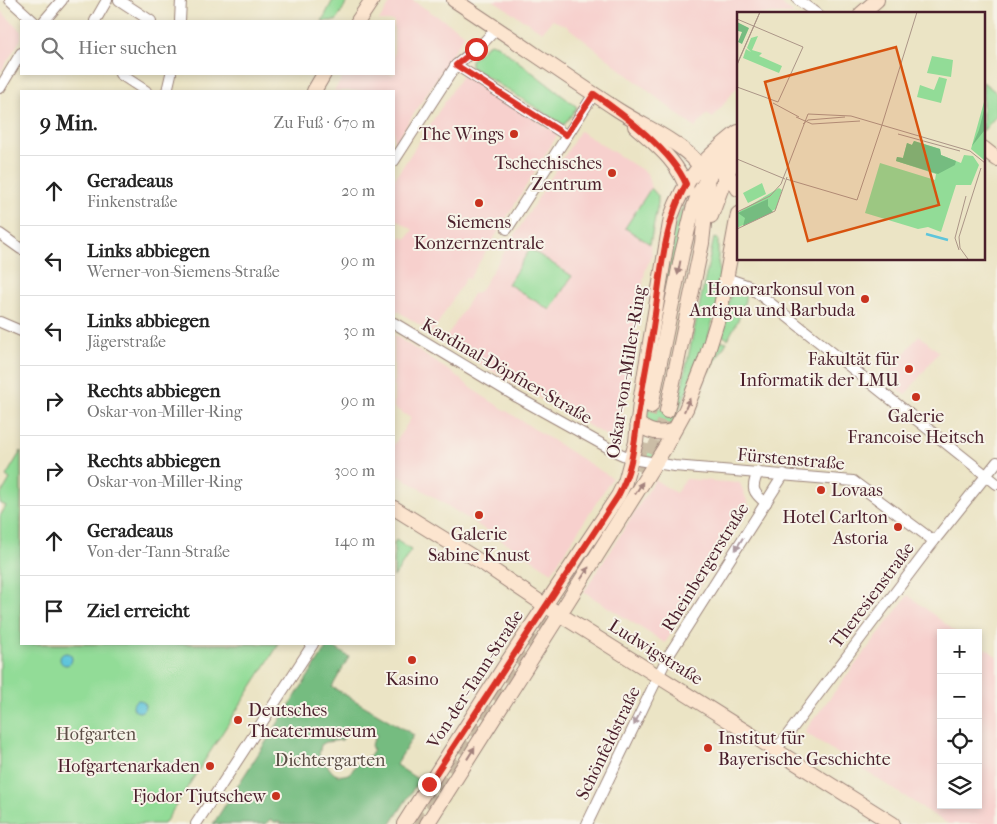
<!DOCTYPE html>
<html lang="de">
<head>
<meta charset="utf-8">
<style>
	:root { --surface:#fff; --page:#f2f2f2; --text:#222; --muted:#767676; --line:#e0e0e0 }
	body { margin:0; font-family:"IM FELL French Canon",serif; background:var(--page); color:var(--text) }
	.controls { position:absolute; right:15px; bottom:15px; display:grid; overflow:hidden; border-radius:0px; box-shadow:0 2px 8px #0003 }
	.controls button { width:45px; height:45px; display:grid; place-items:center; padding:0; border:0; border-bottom:1px solid var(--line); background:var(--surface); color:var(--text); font:25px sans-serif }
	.stop { position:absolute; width:15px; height:15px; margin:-11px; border:4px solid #d93025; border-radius:50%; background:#fff }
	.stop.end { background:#d93025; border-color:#fff; box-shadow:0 1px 5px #0008 }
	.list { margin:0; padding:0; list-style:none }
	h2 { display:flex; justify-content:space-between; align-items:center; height:65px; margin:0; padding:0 20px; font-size:21px }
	h2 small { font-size:16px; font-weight:400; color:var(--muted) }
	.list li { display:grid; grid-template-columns:32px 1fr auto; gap:15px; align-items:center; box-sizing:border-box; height:70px; padding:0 20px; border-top:1px solid var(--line) }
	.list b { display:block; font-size:19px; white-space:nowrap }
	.list p { margin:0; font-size:16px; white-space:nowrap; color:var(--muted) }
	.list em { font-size:16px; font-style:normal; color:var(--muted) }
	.icon { flex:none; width:28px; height:28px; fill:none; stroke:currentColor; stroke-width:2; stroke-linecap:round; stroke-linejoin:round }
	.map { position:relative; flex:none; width:997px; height:824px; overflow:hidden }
	.search { position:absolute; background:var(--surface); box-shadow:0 2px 8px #0003; left:20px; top:20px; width:375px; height:55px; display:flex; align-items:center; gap:12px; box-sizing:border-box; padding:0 18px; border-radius:0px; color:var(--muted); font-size:19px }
	.panel { position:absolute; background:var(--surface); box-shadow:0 2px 8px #0003; left:20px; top:90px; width:375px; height:555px; border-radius:0px }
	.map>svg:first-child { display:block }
	.built { fill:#f7d0cd }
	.green { fill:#92dc97; stroke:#6e7e61 }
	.forest { fill:#75bc80; stroke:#606e56; fill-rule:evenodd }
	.water { fill:#5ec5db; stroke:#547283 }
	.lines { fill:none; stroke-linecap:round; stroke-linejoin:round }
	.secondary-tunnel { stroke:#cbbda6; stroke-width:14; stroke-dasharray:14 7; stroke-linecap:butt }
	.street-casing { stroke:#9a8278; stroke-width:12 }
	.secondary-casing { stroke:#9a8278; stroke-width:16 }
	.street { stroke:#fff; stroke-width:10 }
	.secondary { stroke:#fce5cf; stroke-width:14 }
	.oneway { fill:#a3827d }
	.oneway2 { fill:#ae9aa0 }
	.route { stroke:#d93025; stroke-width:6 }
	.poi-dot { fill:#c8321e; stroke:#f7f3e8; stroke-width:2 }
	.labels { text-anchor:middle; stroke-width:4; stroke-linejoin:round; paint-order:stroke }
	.poi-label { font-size:18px; fill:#4a1f2b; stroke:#f7f3e8; text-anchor:end }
	.street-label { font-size:18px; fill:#4a1f2b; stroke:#f7f3e8 }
	.park-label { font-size:18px; fill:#5c4e46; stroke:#f7f3e8 }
	.inset-river { fill:none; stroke:#5ec5db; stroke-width:2.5 }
	.inset-road { fill:none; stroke:#ab9587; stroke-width:1 }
	.view { fill:#d8530f; fill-opacity:0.15; stroke:#d8530f; stroke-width:2.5 }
	.inset-edge { fill:none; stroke:#4a1f2b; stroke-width:2.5 }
</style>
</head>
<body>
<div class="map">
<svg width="997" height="824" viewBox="0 0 997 824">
	<rect width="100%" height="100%" fill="#f7f3e8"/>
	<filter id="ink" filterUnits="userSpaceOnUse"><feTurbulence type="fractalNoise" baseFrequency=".02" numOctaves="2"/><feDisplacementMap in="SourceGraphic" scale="10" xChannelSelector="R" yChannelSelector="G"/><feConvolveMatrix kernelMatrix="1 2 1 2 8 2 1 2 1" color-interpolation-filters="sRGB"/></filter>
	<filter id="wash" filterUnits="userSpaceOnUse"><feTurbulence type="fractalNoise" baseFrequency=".0096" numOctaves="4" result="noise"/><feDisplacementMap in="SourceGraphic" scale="20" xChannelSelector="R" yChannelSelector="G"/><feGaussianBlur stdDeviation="1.12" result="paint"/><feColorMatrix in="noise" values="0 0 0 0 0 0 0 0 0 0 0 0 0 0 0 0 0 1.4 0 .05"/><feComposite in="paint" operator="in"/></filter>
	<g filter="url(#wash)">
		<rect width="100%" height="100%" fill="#ebe4c5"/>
		<g class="built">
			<polygon points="392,0 412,0 465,34 394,145 394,91 334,91 345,74 394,74 394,21 379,21"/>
			<polygon points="493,0 777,0 794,14 738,14 738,86 713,118 707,114 695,128 565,25 552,20 542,32"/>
			<polygon points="0,10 21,31 21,39 0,73"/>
			<polygon points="463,74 558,134 469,279 466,278 432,333 396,310 394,312 394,248 401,236 406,239 413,230 394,218 394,180"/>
			<polygon points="580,131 647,173 651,188 658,196 658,208 650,244 652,255 645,271 622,415 614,440 443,343 473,294 480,291"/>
			<polygon points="394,335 454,374 478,393 612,478 552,572 394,472 394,445 411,418 394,408"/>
			<polygon points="919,335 939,352 905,395 885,378"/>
			<polygon points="686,479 740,483 750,508 665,643 584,592 655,480 676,493"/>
			<polygon points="908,595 957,633 941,633 941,805 978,805 978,651 981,654 986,648 997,657 997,824 948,824 804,732"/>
		</g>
		<g class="green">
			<polygon points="333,0 348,0 336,21 322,21"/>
			<polygon points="490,43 497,45 577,107 564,125 471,67 471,60"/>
			<polygon points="983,82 997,93 997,115 983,131"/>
			<polygon points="651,188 658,196 658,203 650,244 625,228"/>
			<polygon points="686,202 659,346 645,404 676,413 714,238 718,239 718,261 722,285 705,350 671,427 648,426 642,418 672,234 679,213"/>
			<polygon points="530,249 572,276 550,310 508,284"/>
			<path d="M733,287H739L746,290C746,308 736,324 728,339L720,334Z"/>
			<polygon points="718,340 727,342 708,372"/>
			<path d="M639,445L660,451L652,458C643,456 640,455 639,445Z"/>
			<polygon points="21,451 21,644 279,644 164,824 0,824 0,516 6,506 0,503 0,496 10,479 6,476"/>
			<polygon points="396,540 411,550 394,577 394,543"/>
		</g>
		<path class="forest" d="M329,644L349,657L332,687L414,735L396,765L419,780L391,824H281L280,822H274L271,819L265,824H213ZM354,727L365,729L371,728L373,733L377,735L371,745L373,750L371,755C361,759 356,763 351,773C330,781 332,767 319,755L321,745L326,742L342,740L347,733Z"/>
		<g class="water">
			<circle cx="66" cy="659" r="6"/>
			<circle cx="139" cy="706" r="6"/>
		</g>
	</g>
	<g filter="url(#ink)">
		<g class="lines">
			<g class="secondary-tunnel">
				<polyline points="638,456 651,406"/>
				<polyline points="643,473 657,442 667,411"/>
				<polyline points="415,824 553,613"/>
			</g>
			<defs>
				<g id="street">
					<polyline points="10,0 33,21"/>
					<polyline points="119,0 151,21"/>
					<polyline points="798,0 817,14"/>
					<polyline points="44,21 62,0"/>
					<polyline points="95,21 107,0"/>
					<polyline points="180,21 181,0"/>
					<polyline points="456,65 566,135"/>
					<polyline points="120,74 146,91"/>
					<polyline points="0,88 21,53"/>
					<polyline points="167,91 171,74"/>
					<polyline points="394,161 456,65 484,42 497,28"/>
					<polyline points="507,229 594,94"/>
					<polyline points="0,234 21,249"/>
					<polyline points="726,278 749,286 997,484"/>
					<polyline points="0,322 21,331"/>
					<polyline points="394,323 517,397 616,452 632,459 674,466 853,481 934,541"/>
					<path d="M758,472C751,488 752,492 766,503"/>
					<polyline points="776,750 934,541 997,462"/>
					<polyline points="196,824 313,644"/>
					<polyline points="587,824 667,658 784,474"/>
				</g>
				<g id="secondary">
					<path d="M454,0C509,36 563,74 618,110C643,126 670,137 692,157C700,165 707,175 708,186L702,243L667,411"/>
					<polyline points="861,14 877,0"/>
					<polyline points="358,21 372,0"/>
					<polyline points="314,91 324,74"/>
					<path d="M635,126C656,145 679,162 687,190"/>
					<polyline points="983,148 997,159"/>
					<polyline points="720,169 734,181 738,189"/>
					<polyline points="711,216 727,173 738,156"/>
					<polyline points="651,406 682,254 693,209 698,195 707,179 738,138"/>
					<path d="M637,423C649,433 660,435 674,430"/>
					<polyline points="394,508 481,562 540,602 893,824"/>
					<path d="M404,824L508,661L618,496L625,482L636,442L640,402L671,217C685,177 705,158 738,132"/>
					<polyline points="427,824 623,514 664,449 686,409 705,361 720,312 738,214"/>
				</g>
			</defs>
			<use href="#street" class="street-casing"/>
			<use href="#secondary" class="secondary-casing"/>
			<use href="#street" class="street"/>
			<use href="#secondary" class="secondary"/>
		</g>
		<defs><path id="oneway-solid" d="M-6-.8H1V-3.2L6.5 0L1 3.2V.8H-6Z" transform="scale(1.25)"/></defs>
		<g class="oneway">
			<use href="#oneway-solid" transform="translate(679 268) rotate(101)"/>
			<use href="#oneway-solid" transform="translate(687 405) rotate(-66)"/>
			<use href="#oneway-solid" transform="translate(639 488) rotate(-58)"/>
			<use href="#oneway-solid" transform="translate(585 573) rotate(-57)"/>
			<use href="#oneway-solid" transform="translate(471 753) rotate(-58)"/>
		</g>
		<g class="oneway2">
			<use href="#oneway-solid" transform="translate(739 544) rotate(122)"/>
			<use href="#oneway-solid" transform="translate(637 719) rotate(116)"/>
		</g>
	</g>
	<g class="lines" filter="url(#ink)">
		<path class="route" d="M429,784L618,496C635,464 634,438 640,404C644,376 650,349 654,321C661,274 663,227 686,184C673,152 623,114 594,94L566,135L456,65L476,49"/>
	</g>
	<g class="poi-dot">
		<circle cx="514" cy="134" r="5"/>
		<circle cx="612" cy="173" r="5"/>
		<circle cx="479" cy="203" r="5"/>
		<circle cx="865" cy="299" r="5"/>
		<circle cx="909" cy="369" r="5"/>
		<circle cx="916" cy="397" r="5"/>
		<circle cx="821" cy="490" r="5"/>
		<circle cx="479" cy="515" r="5"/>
		<circle cx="898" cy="527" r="5"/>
		<circle cx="412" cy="660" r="5"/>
		<circle cx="238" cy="720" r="5"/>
		<circle cx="708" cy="748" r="5"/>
		<circle cx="210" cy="766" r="5"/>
		<circle cx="276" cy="796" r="5"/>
	</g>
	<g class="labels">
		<g class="poi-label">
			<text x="504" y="140">The Wings</text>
			<text x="602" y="169">Tschechisches<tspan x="602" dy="21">Zentrum</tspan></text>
			<text x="479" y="228" text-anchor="middle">Siemens<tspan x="479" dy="21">Konzernzentrale</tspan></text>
			<text x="855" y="295">Honorarkonsul von<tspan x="855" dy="21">Antigua und Barbuda</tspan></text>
			<text x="899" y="365">Fakultät für<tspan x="899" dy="21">Informatik der LMU</tspan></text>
			<text x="916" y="422" text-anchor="middle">Galerie<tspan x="916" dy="21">Francoise Heitsch</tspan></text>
			<text x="831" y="496" text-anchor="start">Lovaas</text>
			<text x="888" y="523">Hotel Carlton<tspan x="888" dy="21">Astoria</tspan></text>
			<text x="479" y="540" text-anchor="middle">Galerie<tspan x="479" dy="21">Sabine Knust</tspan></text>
			<text x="412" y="685" text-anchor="middle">Kasino</text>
			<text x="248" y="716" text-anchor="start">Deutsches<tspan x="248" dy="21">Theatermuseum</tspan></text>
			<text x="718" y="744" text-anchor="start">Institut für<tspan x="718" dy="21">Bayerische Geschichte</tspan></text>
			<text x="200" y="772">Hofgartenarkaden</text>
			<text x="266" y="802">Fjodor Tjutschew</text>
		</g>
		<g class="street-label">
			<text transform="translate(507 371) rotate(30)" y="6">Kardinal-Döpfner-Straße</text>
			<text transform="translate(626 372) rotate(-81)" y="6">Oskar-von-Miller-Ring</text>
			<text transform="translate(791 459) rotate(5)" y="6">Fürstenstraße</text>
			<text transform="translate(705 567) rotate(-58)" y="6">Rheinbergerstraße</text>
			<text transform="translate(872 595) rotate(-53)" y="6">Theresienstraße</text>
			<text transform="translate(656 652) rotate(32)" y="6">Ludwigstraße</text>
			<text transform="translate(475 679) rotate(-57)" y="6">Von-der-Tann-Straße</text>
			<text transform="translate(608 743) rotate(-64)" y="6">Schönfeldstraße</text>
		</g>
		<g class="park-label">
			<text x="96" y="740">Hofgarten</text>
			<text x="330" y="766">Dichtergarten</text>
		</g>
	</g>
	<g transform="translate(737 12)">
		<rect width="248" height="248" fill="#ebe4c5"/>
		<path d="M21,24L15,38L25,41L22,44L45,54L42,61L6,46L9,37L14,40L10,36L14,26ZM195,44L216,48L214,65L190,61ZM202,65L210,67L204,91L180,85L183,73L197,78ZM247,90V148L234,137ZM177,129L203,137L204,143L224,151L227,143L236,144L242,153L234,173H219L204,220L191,215L181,217L128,201L143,151L198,168L199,162L159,149L160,145L166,146L170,131L175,133ZM25,171L29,182L11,191L6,181ZM42,176L45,178L39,197L0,216V201Z" fill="#92dc97"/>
		<path d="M0,10L12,16L5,32L1,30L5,20L1,19L0,22ZM247,98V119L235,134L242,118ZM177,129L203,137L204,143L219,149L218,153L201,162L159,149L160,145L166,146L170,131L175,133ZM31,187V194L36,200L6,214L8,206L1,201Z" fill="#75bc80"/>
		<path class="inset-river" d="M189,222L211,228"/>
		<path class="inset-road" d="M0,7L66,35L41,90L0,75M0,52L23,0M0,53L23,0M36,91L62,105M59,105L75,112L123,109M66,112L71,108L108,105M144,116L180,0M161,122L223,139M0,147L48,167M49,167L120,188M120,188L144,116M0,200L33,184L44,172L71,102L114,104L233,139L248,151M0,217L38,199L50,165M222,238L218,226L229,184M231,247L223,236L222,225L244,156"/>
		<path class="view" d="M159,35L202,193L71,229L28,70Z"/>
		<rect width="248" height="248" class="inset-edge"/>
	</g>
</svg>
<div class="controls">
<button>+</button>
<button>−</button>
<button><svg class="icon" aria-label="locate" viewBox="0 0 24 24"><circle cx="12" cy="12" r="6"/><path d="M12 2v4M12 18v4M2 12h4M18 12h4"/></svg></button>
<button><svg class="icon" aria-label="layers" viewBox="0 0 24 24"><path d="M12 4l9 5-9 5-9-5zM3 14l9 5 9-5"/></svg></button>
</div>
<div class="stop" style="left:476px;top:49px"></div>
<div class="stop end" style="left:429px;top:784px"></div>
<div class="search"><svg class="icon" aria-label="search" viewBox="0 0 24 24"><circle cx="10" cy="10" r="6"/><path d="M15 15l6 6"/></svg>Hier suchen</div>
<section class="panel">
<h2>9 Min.<small>Zu Fuß · 670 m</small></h2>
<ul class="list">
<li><svg class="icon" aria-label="ahead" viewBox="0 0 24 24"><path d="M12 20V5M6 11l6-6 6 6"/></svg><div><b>Geradeaus</b><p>Finkenstraße</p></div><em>20 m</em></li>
<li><svg class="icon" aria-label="left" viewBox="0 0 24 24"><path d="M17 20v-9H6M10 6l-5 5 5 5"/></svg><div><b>Links abbiegen</b><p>Werner-von-Siemens-Straße</p></div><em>90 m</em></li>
<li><svg class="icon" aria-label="left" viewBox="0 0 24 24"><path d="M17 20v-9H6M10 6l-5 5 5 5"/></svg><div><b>Links abbiegen</b><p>Jägerstraße</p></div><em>30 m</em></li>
<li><svg class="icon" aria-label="right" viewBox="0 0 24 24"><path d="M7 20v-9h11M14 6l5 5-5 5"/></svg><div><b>Rechts abbiegen</b><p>Oskar-von-Miller-Ring</p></div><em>90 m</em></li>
<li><svg class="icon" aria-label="right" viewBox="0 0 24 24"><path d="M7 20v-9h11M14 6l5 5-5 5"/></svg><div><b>Rechts abbiegen</b><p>Oskar-von-Miller-Ring</p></div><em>300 m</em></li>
<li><svg class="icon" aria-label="ahead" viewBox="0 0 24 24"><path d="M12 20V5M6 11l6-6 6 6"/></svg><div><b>Geradeaus</b><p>Von-der-Tann-Straße</p></div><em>140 m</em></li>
<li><svg class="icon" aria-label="arrive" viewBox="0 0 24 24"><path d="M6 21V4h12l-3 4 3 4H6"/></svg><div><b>Ziel erreicht</b></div></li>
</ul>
</section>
</div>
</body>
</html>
